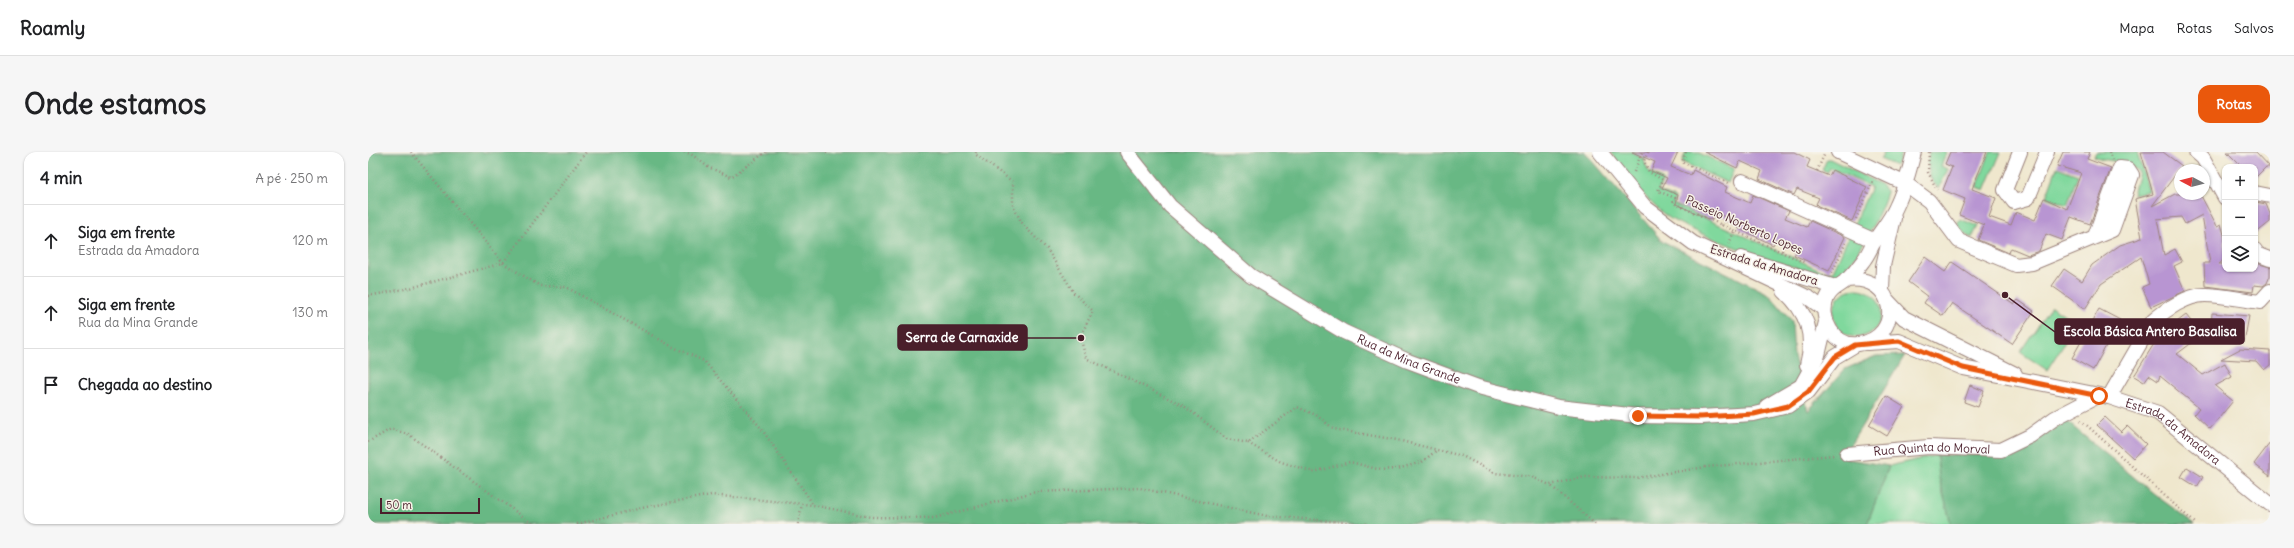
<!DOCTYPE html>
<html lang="pt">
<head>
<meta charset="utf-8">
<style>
	:root { --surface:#fff; --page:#f6f6f6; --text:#202124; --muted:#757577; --line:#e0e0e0; --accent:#ea580c }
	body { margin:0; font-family:Delius,sans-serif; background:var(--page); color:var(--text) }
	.controls { position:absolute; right:12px; top:12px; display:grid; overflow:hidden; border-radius:8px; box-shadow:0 1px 3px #0004 }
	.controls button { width:36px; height:36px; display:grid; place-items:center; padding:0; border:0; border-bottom:1px solid var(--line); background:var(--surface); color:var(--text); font:20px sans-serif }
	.compass { position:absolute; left:1806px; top:12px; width:36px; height:36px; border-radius:50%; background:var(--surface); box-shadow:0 1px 3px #0004; rotate:277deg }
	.scale { position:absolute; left:12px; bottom:10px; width:100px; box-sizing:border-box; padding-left:4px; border:2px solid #4a1f2b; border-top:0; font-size:11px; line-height:14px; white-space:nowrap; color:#4a1f2b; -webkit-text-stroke:3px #f7f3e8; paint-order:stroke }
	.stop { position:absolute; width:12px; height:12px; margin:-9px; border:3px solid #ea580c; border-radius:50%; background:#fff }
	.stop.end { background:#ea580c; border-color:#fff; box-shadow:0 1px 4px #0008 }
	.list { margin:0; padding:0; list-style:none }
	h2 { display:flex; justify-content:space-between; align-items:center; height:52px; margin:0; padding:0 16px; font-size:17px }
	h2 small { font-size:13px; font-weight:400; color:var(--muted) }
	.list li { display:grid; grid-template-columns:26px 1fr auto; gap:12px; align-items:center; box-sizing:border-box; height:72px; padding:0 16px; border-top:1px solid var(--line) }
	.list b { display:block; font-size:15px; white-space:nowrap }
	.list p { margin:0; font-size:13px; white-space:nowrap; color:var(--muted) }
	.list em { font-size:13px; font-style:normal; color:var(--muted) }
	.icon { flex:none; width:22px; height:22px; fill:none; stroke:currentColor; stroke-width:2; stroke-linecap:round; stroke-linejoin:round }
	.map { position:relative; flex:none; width:1902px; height:372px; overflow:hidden; border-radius:12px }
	header { display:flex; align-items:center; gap:24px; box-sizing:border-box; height:56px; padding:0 20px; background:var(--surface); border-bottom:1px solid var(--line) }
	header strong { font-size:19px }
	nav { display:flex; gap:22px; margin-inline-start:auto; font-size:14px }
	.intro { display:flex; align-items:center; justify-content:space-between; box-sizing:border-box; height:96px; padding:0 24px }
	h1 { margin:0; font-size:28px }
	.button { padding:10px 18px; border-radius:12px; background:var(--accent); color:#fff; font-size:14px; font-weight:700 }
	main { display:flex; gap:24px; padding:0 24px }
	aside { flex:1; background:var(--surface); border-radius:12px; box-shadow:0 1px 3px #0004 }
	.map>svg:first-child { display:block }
	.green { fill:#80d89d; stroke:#657c64 }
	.forest { fill:#68b884; stroke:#596c58 }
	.building { fill:#b895d2 }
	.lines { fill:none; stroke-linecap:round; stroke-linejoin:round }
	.minor-casing { stroke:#9c837c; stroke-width:16 }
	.path { stroke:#9c837c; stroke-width:2.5; stroke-dasharray:1 3; stroke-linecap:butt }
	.minor { stroke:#fff; stroke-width:14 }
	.route { stroke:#ea580c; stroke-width:5 }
	.labels { text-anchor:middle; stroke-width:3; stroke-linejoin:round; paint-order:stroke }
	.street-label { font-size:12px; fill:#4a1f2b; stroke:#f7f3e8 }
	.leader { fill:none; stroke:#4a1f2b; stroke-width:1.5 }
	.callout-dot { fill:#4a1f2b; stroke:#f7f3e8; stroke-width:1.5 }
	.callout { fill:#4a1f2b; stroke:#4a1f2b; stroke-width:1.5 }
	.callout-label { font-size:13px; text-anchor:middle; font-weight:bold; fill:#fff }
</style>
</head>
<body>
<header>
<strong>Roamly</strong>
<nav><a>Mapa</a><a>Rotas</a><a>Salvos</a></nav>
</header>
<div class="intro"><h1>Onde estamos</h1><a class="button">Rotas</a></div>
<main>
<aside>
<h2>4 min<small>A pé · 250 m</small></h2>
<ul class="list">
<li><svg class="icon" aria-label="ahead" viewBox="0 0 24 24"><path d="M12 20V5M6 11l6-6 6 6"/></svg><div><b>Siga em frente</b><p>Estrada da Amadora</p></div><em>120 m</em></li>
<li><svg class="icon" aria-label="ahead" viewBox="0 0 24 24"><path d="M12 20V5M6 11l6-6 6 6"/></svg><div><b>Siga em frente</b><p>Rua da Mina Grande</p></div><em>130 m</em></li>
<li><svg class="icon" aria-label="arrive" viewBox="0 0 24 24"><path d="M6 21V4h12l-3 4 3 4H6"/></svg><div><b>Chegada ao destino</b></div></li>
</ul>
</aside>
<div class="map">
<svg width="1902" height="372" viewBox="0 0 1902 372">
	<rect width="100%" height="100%" fill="#f7f3e8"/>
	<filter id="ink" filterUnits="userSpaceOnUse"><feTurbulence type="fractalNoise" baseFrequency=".025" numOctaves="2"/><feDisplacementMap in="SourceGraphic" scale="8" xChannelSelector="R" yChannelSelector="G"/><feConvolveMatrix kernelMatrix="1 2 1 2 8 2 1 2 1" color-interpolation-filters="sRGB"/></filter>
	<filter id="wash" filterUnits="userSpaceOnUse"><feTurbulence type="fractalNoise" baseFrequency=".012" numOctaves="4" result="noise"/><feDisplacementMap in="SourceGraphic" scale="16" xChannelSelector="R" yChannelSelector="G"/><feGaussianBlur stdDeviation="0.9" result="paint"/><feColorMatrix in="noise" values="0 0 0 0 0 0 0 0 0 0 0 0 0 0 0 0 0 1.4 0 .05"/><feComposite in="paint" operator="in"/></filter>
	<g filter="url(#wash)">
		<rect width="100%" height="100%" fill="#efe7cd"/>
		<g class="green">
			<path d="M1242,0H1266L1274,7L1277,0H1280L1276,9L1281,20L1295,28L1290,39L1307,46L1305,52L1457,120L1465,119L1503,35L1462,16L1460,20L1454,18L1459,7H1462L1512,32L1519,40C1515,56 1487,114 1472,121C1451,130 1321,80 1300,65C1277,49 1260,22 1242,0Z"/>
			<polygon points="1318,0 1329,0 1366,17 1360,31 1314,10"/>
			<polygon points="1516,0 1534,0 1528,14 1512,7"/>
			<path d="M1561,0H1579L1573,14L1580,17L1571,36C1560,29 1559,13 1561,0Z"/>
			<polygon points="1622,0 1633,0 1617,38 1609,35"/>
			<path d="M1728,0H1769L1781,39L1765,42L1771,20C1753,6 1746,12 1726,4Z"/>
			<polygon points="1689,15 1710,23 1699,53 1678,45"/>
			<polygon points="1592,67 1610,74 1604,86 1596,81 1589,72"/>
			<circle cx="1489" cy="161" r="24"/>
			<polygon points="1683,154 1709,171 1679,218 1652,200"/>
			<polygon points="1569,303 1571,326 1583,372 1499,372 1521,314"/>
		</g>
		<g class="forest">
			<polygon points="0,0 1217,0 1294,89 1401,142 1424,169 1426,204 1440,259 1477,217 1508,204 1537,203 1481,295 1480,307 1521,314 1499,372 0,372"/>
			<polygon points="1698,269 1790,345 1827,372 1583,372 1571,325 1569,303 1634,303 1653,298"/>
		</g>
		<g id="blocks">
			<g class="building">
				<polygon points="1264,0 1310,0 1303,15 1323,23 1325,18 1359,35 1357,40 1382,51 1385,43 1421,59 1417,66 1439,75 1442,69 1477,85 1461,119 1426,103 1430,97 1408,88 1405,93 1370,76 1373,72 1348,61 1343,68 1308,52 1310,43 1294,36 1299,26 1283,19 1287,10"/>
				<polygon points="1336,0 1426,0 1442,8 1439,15 1461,24 1464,18 1499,35 1484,69 1450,54 1448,52 1451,46 1429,37 1426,43 1391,27 1394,19 1372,9 1369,16"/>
				<polygon points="1582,0 1619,0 1604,37 1628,46 1621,65 1643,73 1648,60 1667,68 1676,46 1699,57 1713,21 1689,14 1695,0 1722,0 1719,7 1743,16 1722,72 1703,65 1694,88 1678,82 1671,99 1660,103 1643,96 1641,101 1610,88 1616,73 1591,63 1597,47 1575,38 1584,15 1577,12"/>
				<polygon points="1773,0 1795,0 1814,14 1784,54 1807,42 1832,42 1849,74 1853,72 1857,86 1857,107 1851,112 1857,112 1857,117 1887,117 1888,111 1902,115 1902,124 1899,131 1895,134 1886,133 1885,140 1837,134 1836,111 1842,111 1834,63 1817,72 1813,65 1789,67 1796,103 1807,97 1814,110 1806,114 1817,139 1802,146 1783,155 1774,135 1781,132 1773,105 1733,132 1717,157 1684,134 1696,117 1714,129 1724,113 1752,93 1774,86 1767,47 1785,42"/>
				<polygon points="1859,0 1888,0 1902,15 1898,15 1887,26 1887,15 1874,15"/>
				<polygon points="1887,50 1898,52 1902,62 1902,70 1887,82"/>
				<polygon points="1557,105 1577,120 1584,110 1646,152 1650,148 1666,159 1644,192 1584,151 1575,164 1556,151 1560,145 1540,130"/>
				<polygon points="1731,157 1752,168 1725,218 1704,206"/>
				<polygon points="1844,161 1881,164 1876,191 1842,188"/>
				<polygon points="1818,163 1834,183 1809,202 1835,223 1857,211 1864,225 1847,234 1865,249 1842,277 1826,262 1831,256 1792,224 1790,229 1781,223 1776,230 1766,224 1789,187 1788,186"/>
				<polygon points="1872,197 1902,199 1902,213 1896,218 1888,209 1853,207"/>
				<polygon points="1602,233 1616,239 1610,255 1596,250"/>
				<polygon points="1518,244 1536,255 1519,284 1501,273"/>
				<polygon points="1737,265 1753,280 1759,274 1778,292 1765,306 1729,273"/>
				<polygon points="1902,291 1902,324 1886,312"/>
				<polygon points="1819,315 1835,325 1829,335 1813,325"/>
			</g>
		</g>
	</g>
	<g filter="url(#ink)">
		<use href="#blocks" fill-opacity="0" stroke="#9c837c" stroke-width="1"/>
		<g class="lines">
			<defs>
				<g id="minor">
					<path id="s1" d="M759,0L802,54L883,124L976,180L1040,209L1110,235L1190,255L1270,264L1332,265L1386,262L1420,254L1440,240L1467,205L1487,193"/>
					<polyline points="1232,0 1277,55 1325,91 1441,146 1456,157"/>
					<polyline points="1470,0 1538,32 1561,49 1591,89 1648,113 1664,111 1744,78 1764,23 1760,17 1752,16 1727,84"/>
					<polyline points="1652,0 1637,38 1646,50 1660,46 1679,0"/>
					<polyline points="1828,0 1835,6 1857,46"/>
					<polyline points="1374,29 1507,89"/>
					<polyline points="1887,41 1902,44"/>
					<polyline points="1887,98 1889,102 1902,107"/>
					<polyline points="1373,106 1467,135"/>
					<path d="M1478,128C1529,121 1537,186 1490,192C1466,195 1450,166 1459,146C1463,136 1472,134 1479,128C1485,122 1490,116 1495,109C1500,103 1503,95 1507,88C1514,77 1523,67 1528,55C1537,37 1541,19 1546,0"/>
					<polyline points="1514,138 1515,114 1526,66"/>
					<path d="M1416,139C1439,160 1447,182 1439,213"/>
					<polyline points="1520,149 1536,166 1647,222"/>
					<path id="s2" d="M1499,191L1531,189L1595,216L1741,245L1790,261L1902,352"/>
					<path d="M1741,245L1785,169C1797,158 1819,143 1837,143C1855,143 1874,148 1892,150L1902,139"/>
					<polyline points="1399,254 1433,234 1450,203 1458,170"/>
					<path id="s3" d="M1479,302L1561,295L1633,298L1662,284L1687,266L1731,243"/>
				</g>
			</defs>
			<use href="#minor" class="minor-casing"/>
			<g class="path">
				<polyline points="43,0 135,111 172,134 198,135 305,195 336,209 393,276 445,352"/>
				<polyline points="316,0 323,2 340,15 363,25 398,0"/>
				<polyline points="458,0 461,0"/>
				<polyline points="608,0 607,2 645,30 645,54 655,73 679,97 706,141 725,159 712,185 718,206 816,254 859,287 880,291 929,255 948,263 966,277 1029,288 1094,304 1127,321 1164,325 1182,333"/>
				<polyline points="1280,0 1276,9 1281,20 1295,28 1290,39 1307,46 1305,51 1438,111"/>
				<polyline points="1318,0 1314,10 1362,32"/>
				<polyline points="1561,0 1560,20 1569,38"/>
				<polyline points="1741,0 1744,8"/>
				<polyline points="1449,19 1457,1"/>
				<polyline points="1266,20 1274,0"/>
				<polyline points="1488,67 1505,29"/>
				<polyline points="1353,73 1360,66"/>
				<polyline points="1361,92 1366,79"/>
				<polyline points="1414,99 1417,92"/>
				<polyline points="1464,121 1478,90"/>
				<polyline points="0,144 42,136 135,111 218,0"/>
				<polyline points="1713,268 1828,372"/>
				<polyline points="0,290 23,277 40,282 165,372"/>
				<polyline points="880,291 913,310 946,320 982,310 1013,318 1029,317 1054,310 1069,298"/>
				<polyline points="209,372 278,355 343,343 445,353 503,365 566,366 667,340 772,336 899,364 1000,372"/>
				<polyline points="430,372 434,352"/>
				<polyline points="1227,372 1182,333 1217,325 1268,326 1338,315 1466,303"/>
			</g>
			<use href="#minor" class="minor"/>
		</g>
	</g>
	<g class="lines" filter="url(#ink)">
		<polyline class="route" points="1270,264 1332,265 1386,262 1420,254 1440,240 1467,205 1487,193 1531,189 1595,216 1731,244"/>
	</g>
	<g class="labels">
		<g class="street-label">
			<text transform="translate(1376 73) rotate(24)" y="4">Passeio Norberto Lopes</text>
			<text transform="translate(1396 113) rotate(17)" y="4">Estrada da Amadora</text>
			<text dy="4" stroke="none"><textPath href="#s1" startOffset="355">Rua da Mina Grande</textPath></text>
			<text dy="4" stroke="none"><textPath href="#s2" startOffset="324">Estrada da Amadora</textPath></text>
			<text dy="4" stroke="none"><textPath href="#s3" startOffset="85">Rua Quinta do Morval</textPath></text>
		</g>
	</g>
	<path class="leader" d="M1637 143L1687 180M713 186L659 186"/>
	<g class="callout-dot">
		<circle cx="1637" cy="143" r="4"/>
		<circle cx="713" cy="186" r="4"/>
	</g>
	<g class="callout">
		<rect x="1687" y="167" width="189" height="25" rx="4"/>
		<rect x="530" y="173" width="129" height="25" rx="4"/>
	</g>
	<g class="callout-label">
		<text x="1782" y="184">Escola Básica Antero Basalisa</text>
		<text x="594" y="190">Serra de Carnaxide</text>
	</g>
</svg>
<div class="controls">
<button>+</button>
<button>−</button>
<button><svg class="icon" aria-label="layers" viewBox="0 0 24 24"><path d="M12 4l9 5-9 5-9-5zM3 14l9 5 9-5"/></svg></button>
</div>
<svg class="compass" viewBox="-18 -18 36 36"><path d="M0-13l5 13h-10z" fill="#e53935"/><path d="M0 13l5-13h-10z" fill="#757577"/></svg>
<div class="scale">50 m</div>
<div class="stop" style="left:1731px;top:244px"></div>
<div class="stop end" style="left:1270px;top:264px"></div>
</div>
</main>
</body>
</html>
